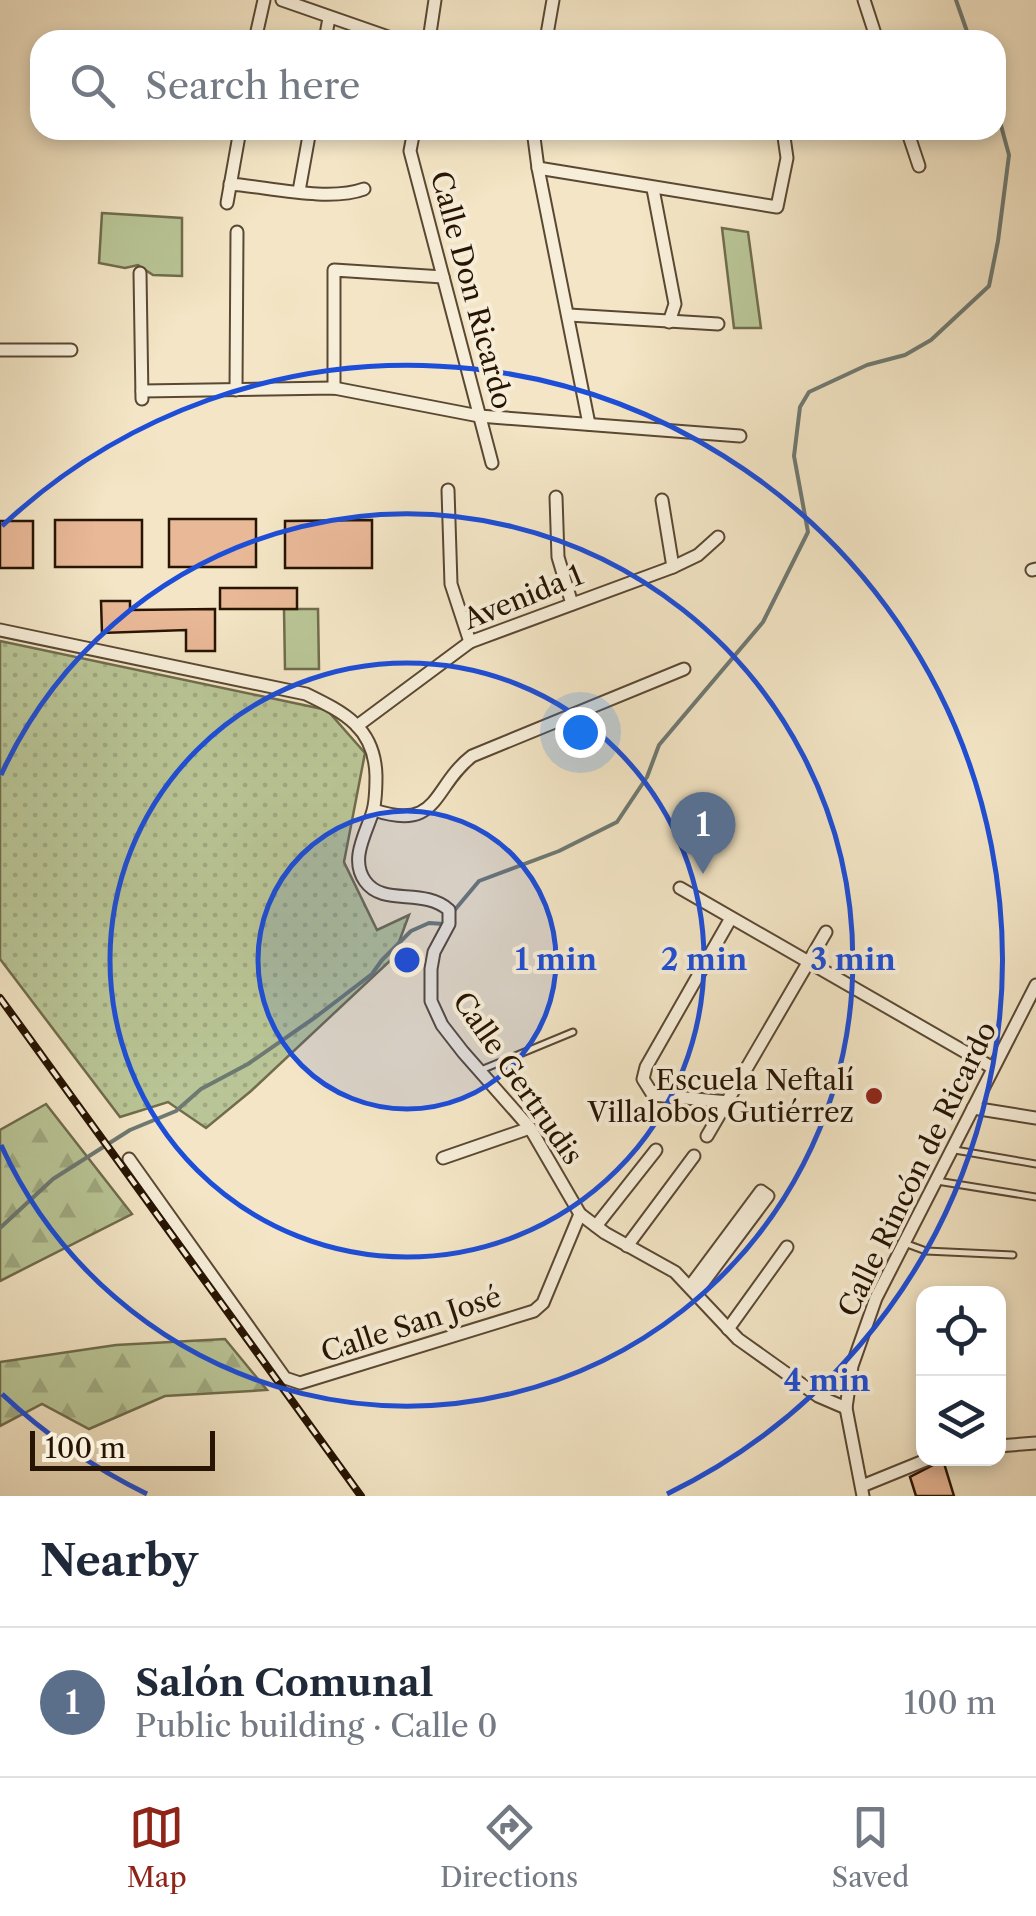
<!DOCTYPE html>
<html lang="en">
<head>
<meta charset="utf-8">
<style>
	:root { --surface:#fff; --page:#f2f2f3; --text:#1f2937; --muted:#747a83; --line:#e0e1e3; --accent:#8f2418 }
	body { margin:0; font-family:"Libre Caslon Text",serif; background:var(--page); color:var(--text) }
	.controls { position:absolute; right:30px; bottom:30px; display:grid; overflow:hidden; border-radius:20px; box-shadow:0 5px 15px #0003 }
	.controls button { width:90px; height:90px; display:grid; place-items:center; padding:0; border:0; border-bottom:2px solid var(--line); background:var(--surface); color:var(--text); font:50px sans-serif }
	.scale { position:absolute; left:30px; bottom:25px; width:185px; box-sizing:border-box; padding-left:10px; border:5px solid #271402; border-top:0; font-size:28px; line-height:35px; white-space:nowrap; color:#271402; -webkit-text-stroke:8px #f7eed9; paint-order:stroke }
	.you { position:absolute; left:580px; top:732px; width:35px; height:35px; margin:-25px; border:8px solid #fff; border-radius:50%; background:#1a73e8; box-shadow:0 0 0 15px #1a73e833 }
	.badge { display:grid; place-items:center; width:65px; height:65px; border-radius:50%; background:var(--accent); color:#fff; font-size:32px; font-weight:700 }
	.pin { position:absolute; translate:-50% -82px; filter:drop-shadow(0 2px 5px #0008) }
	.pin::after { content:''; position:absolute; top:52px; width:35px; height:30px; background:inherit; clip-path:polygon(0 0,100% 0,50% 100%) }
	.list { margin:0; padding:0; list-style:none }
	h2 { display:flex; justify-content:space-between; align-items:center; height:130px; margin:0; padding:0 40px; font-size:42px }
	h2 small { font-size:32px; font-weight:400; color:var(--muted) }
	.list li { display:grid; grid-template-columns:65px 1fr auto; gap:30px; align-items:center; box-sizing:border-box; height:150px; padding:0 40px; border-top:2px solid var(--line) }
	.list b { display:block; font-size:38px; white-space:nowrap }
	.list p { margin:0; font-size:32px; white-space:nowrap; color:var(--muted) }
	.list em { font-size:32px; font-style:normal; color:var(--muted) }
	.icon { flex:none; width:55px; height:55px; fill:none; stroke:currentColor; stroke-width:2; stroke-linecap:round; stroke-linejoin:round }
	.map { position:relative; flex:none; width:1036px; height:1496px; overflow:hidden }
	.search { position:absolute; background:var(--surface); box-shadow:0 5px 15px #0003; left:30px; right:30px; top:30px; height:110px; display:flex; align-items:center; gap:25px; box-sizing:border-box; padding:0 35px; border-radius:30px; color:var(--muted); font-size:38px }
	.sheet { height:280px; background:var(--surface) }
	nav { display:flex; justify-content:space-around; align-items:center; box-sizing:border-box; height:140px; border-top:2px solid var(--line); background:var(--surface); font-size:28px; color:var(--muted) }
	nav a { display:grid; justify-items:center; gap:5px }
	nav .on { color:var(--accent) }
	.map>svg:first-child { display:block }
	.grass { fill:url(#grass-dots); stroke:#706c4c; stroke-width:2.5 }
	.forest { fill:url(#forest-firs); stroke:#706c4c; stroke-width:2.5 }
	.park { fill:#b9c596; stroke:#706c4c; stroke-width:2.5 }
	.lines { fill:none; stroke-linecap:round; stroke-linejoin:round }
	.stream { stroke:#6e7972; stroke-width:4 }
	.building { fill:#e9b897; stroke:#271402; stroke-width:2.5 }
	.lane-casing { stroke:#5a4833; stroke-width:9 }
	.street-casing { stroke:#5a4833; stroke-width:15 }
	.lane { stroke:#f7eed9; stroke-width:5 }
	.street { stroke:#f7eed9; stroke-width:11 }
	.rail-casing { stroke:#271402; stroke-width:8 }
	.rail { stroke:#f7eed9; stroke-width:4; stroke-dasharray:11; stroke-linecap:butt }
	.ring { fill:none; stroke:#1d4ed8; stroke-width:5 }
	.poi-dot { fill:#8f2418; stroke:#f7eed9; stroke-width:4 }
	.labels { text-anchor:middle; stroke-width:8; stroke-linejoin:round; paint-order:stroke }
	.street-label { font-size:28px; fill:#271402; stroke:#f7eed9 }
	.poi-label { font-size:28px; fill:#271402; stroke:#f7eed9; text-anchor:end }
	.centre { fill:#1d4ed8; stroke:#f7eed9; stroke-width:5 }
	.ring-label { font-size:30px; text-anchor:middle; font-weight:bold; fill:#1d4ed8; stroke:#f7eed9; stroke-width:8; stroke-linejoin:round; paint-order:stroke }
</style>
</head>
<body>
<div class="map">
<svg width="1036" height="1496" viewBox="0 0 1036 1496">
	<defs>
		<pattern id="grass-dots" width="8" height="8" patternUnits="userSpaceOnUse" patternTransform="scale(2.5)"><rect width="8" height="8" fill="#b9c596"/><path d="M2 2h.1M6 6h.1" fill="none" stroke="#9fa880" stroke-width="1.8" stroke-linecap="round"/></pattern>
		<pattern id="forest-firs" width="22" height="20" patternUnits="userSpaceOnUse" patternTransform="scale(2.5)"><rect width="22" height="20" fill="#b9c596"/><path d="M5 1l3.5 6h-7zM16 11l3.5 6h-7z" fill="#9fa880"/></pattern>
	</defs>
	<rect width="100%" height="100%" fill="#f3e5c5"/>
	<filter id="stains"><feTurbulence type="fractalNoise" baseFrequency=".002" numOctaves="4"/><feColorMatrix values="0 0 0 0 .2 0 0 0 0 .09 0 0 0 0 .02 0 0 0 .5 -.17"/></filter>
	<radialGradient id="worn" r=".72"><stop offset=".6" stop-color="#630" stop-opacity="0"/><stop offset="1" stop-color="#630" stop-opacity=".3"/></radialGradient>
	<polygon class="grass" points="0,641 327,710 365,753 344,862 377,930 409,915 393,958 251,1091 206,1128 168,1102 120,1117 0,959"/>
	<g class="forest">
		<polygon points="46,1104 132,1214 0,1281 0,1130"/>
		<polygon points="225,1339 267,1390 165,1396 89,1429 42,1404 0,1426 0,1362 116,1345"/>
	</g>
	<g class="park">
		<polygon points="102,213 182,218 182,276 153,275 138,265 125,268 99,263"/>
		<polygon points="722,228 748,232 761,328 734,328"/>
		<polygon points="284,609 318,609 319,669 285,669"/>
	</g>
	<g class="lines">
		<g class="stream">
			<polyline points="956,0 970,40"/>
			<polyline points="453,912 479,881 559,851 617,822 647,777 659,745 763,622 808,532 794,456 800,407 809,392 867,365 905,355 931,340 989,286 998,241 1009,155 996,107"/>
			<polyline points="0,1228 53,1179 130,1130 176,1111 201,1089 248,1064 317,1016 372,974 382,960 411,931 429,923 444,924"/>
		</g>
	</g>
	<g class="building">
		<rect x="169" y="519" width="87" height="48"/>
		<rect x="55" y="520" width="87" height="47"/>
		<polygon points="372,520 372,568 285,568 285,521"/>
		<rect x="0" y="521" width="33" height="47"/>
		<rect x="220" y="588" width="77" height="21"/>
		<polygon points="101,601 130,601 130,610 215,609 215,651 186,651 186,630 102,633"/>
		<polygon points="943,1460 954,1496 916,1496 910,1477"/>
	</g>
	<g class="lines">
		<defs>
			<g id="lane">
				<polyline points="481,1070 573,1032"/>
				<polyline points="955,1150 1036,1164"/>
				<polyline points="937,1181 1036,1197"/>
				<polyline points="907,1244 926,1251 1013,1255"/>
			</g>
			<g id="street">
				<polyline points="282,0 394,39"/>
				<polyline points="864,0 877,40"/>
				<polyline points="255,40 264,0"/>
				<polyline points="325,40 329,18"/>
				<polyline points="429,40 435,0"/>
				<polyline points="546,40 553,0"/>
				<polyline points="414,130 410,151 492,463"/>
				<polyline points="533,130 538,168 589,424"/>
				<polyline points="907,130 919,166"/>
				<polyline points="538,168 777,207 787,158 783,130"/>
				<path d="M230,184C268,187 329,202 364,189"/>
				<polyline points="653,189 675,304 669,322"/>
				<polyline points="299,191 310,130"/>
				<polyline points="227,203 240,130"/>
				<polyline points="140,273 142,399"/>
				<polyline points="569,315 718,324"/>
				<polyline points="0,350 71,350"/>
				<polyline points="334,388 334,270 443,277"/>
				<polyline points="236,390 237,232"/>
				<polyline points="142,391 334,388 479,416 740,436"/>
				<polyline points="448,490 451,584 470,642"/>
				<polyline points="556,497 558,557 572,604"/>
				<polyline points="662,500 673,567"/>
				<polyline points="1032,570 1036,569"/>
				<path d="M0,630L306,694C345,713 375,728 376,776C376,788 376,803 372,814C365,835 350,860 365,881C383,907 423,887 449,910V924L434,952L431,969V1001L442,1025L463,1052L530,1128L580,1214L605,1233L675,1272L738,1339L818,1396L846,1408"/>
				<polyline points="357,726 470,642 673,567 698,555 718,537"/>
				<path d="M374,810C440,832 432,787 472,756L684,669"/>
				<polyline points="680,888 993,1068"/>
				<polyline points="728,1102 653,1095 643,1079 646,1067 731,918"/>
				<polyline points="973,1108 1036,1118"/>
				<polyline points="707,1136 826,932"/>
				<polyline points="443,1158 530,1128"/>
				<polyline points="129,1159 285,1378 300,1383 534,1311 543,1303 580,1214"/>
				<polyline points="596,1226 656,1150"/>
				<polyline points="627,1246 694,1156"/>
				<polyline points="691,1285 761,1191 768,1196 697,1291"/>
				<polyline points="728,1329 787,1247"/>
				<polyline points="998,1446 1036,1443"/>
				<polyline points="862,1486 931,1458"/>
				<polyline points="863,1496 846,1408 852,1366 876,1298 1036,985"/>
			</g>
		</defs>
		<use href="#lane" class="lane-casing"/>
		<use href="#street" class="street-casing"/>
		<use href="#lane" class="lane"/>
		<use href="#street" class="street"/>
		<defs>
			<polyline id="rail" points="0,998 361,1496"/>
		</defs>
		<use href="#rail" class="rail-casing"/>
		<use href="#rail" class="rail"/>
	</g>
	<circle cx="407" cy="960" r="149" fill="#1d4ed8" fill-opacity=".12"/>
	<g class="ring">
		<circle cx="407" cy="960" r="149"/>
		<circle cx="407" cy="960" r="297"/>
		<path d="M1 775A446 446 0 1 1 1 1145"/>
		<path d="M147 1494A594 594 0 0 1 2 1394M2 526A594 594 0 1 1 667 1494"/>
	</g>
	<circle class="poi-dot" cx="874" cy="1096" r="10"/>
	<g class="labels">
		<g class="street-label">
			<text transform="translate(472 290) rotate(75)" y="10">Calle Don Ricardo</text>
			<text transform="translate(523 597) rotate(-22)" y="10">Avenida 1</text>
			<text transform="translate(518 1078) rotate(55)" y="10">Calle Gertrudis</text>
			<text transform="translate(917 1169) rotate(-64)" y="10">Calle Rincón de Ricardo</text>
			<text transform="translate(411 1324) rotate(-18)" y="10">Calle San José</text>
		</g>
		<g class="poi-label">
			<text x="854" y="1090">Escuela Neftalí<tspan x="854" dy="32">Villalobos Gutiérrez</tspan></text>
		</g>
	</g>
	<circle cx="407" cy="960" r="15" class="centre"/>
	<g class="ring-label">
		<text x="556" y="970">1 min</text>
		<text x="704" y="970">2 min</text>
		<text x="853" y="970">3 min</text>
		<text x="827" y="1391">4 min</text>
	</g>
	<rect width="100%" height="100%" filter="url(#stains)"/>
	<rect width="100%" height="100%" fill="url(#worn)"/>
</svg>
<div class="controls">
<button><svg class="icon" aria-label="locate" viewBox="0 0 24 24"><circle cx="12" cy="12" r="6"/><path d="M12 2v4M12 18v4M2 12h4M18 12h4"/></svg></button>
<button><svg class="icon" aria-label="layers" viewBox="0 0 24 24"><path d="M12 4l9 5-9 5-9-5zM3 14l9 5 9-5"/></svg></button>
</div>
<div class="scale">100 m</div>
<div class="you"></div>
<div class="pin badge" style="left:703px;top:874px;background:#5c6f8a">1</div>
<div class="search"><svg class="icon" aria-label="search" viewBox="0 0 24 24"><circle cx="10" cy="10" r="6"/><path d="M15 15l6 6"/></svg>Search here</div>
</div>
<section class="sheet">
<h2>Nearby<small></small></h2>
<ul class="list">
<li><span class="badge" style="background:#5c6f8a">1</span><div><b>Salón Comunal</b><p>Public building · Calle 0</p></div><em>100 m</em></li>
</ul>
</section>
<nav>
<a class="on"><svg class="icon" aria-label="map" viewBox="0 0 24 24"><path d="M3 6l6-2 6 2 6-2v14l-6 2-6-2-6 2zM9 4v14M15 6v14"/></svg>Map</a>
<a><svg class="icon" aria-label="directions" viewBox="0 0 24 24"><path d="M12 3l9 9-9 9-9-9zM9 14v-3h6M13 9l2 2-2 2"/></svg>Directions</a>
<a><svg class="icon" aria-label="saved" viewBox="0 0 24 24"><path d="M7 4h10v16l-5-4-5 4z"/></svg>Saved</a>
</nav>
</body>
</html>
